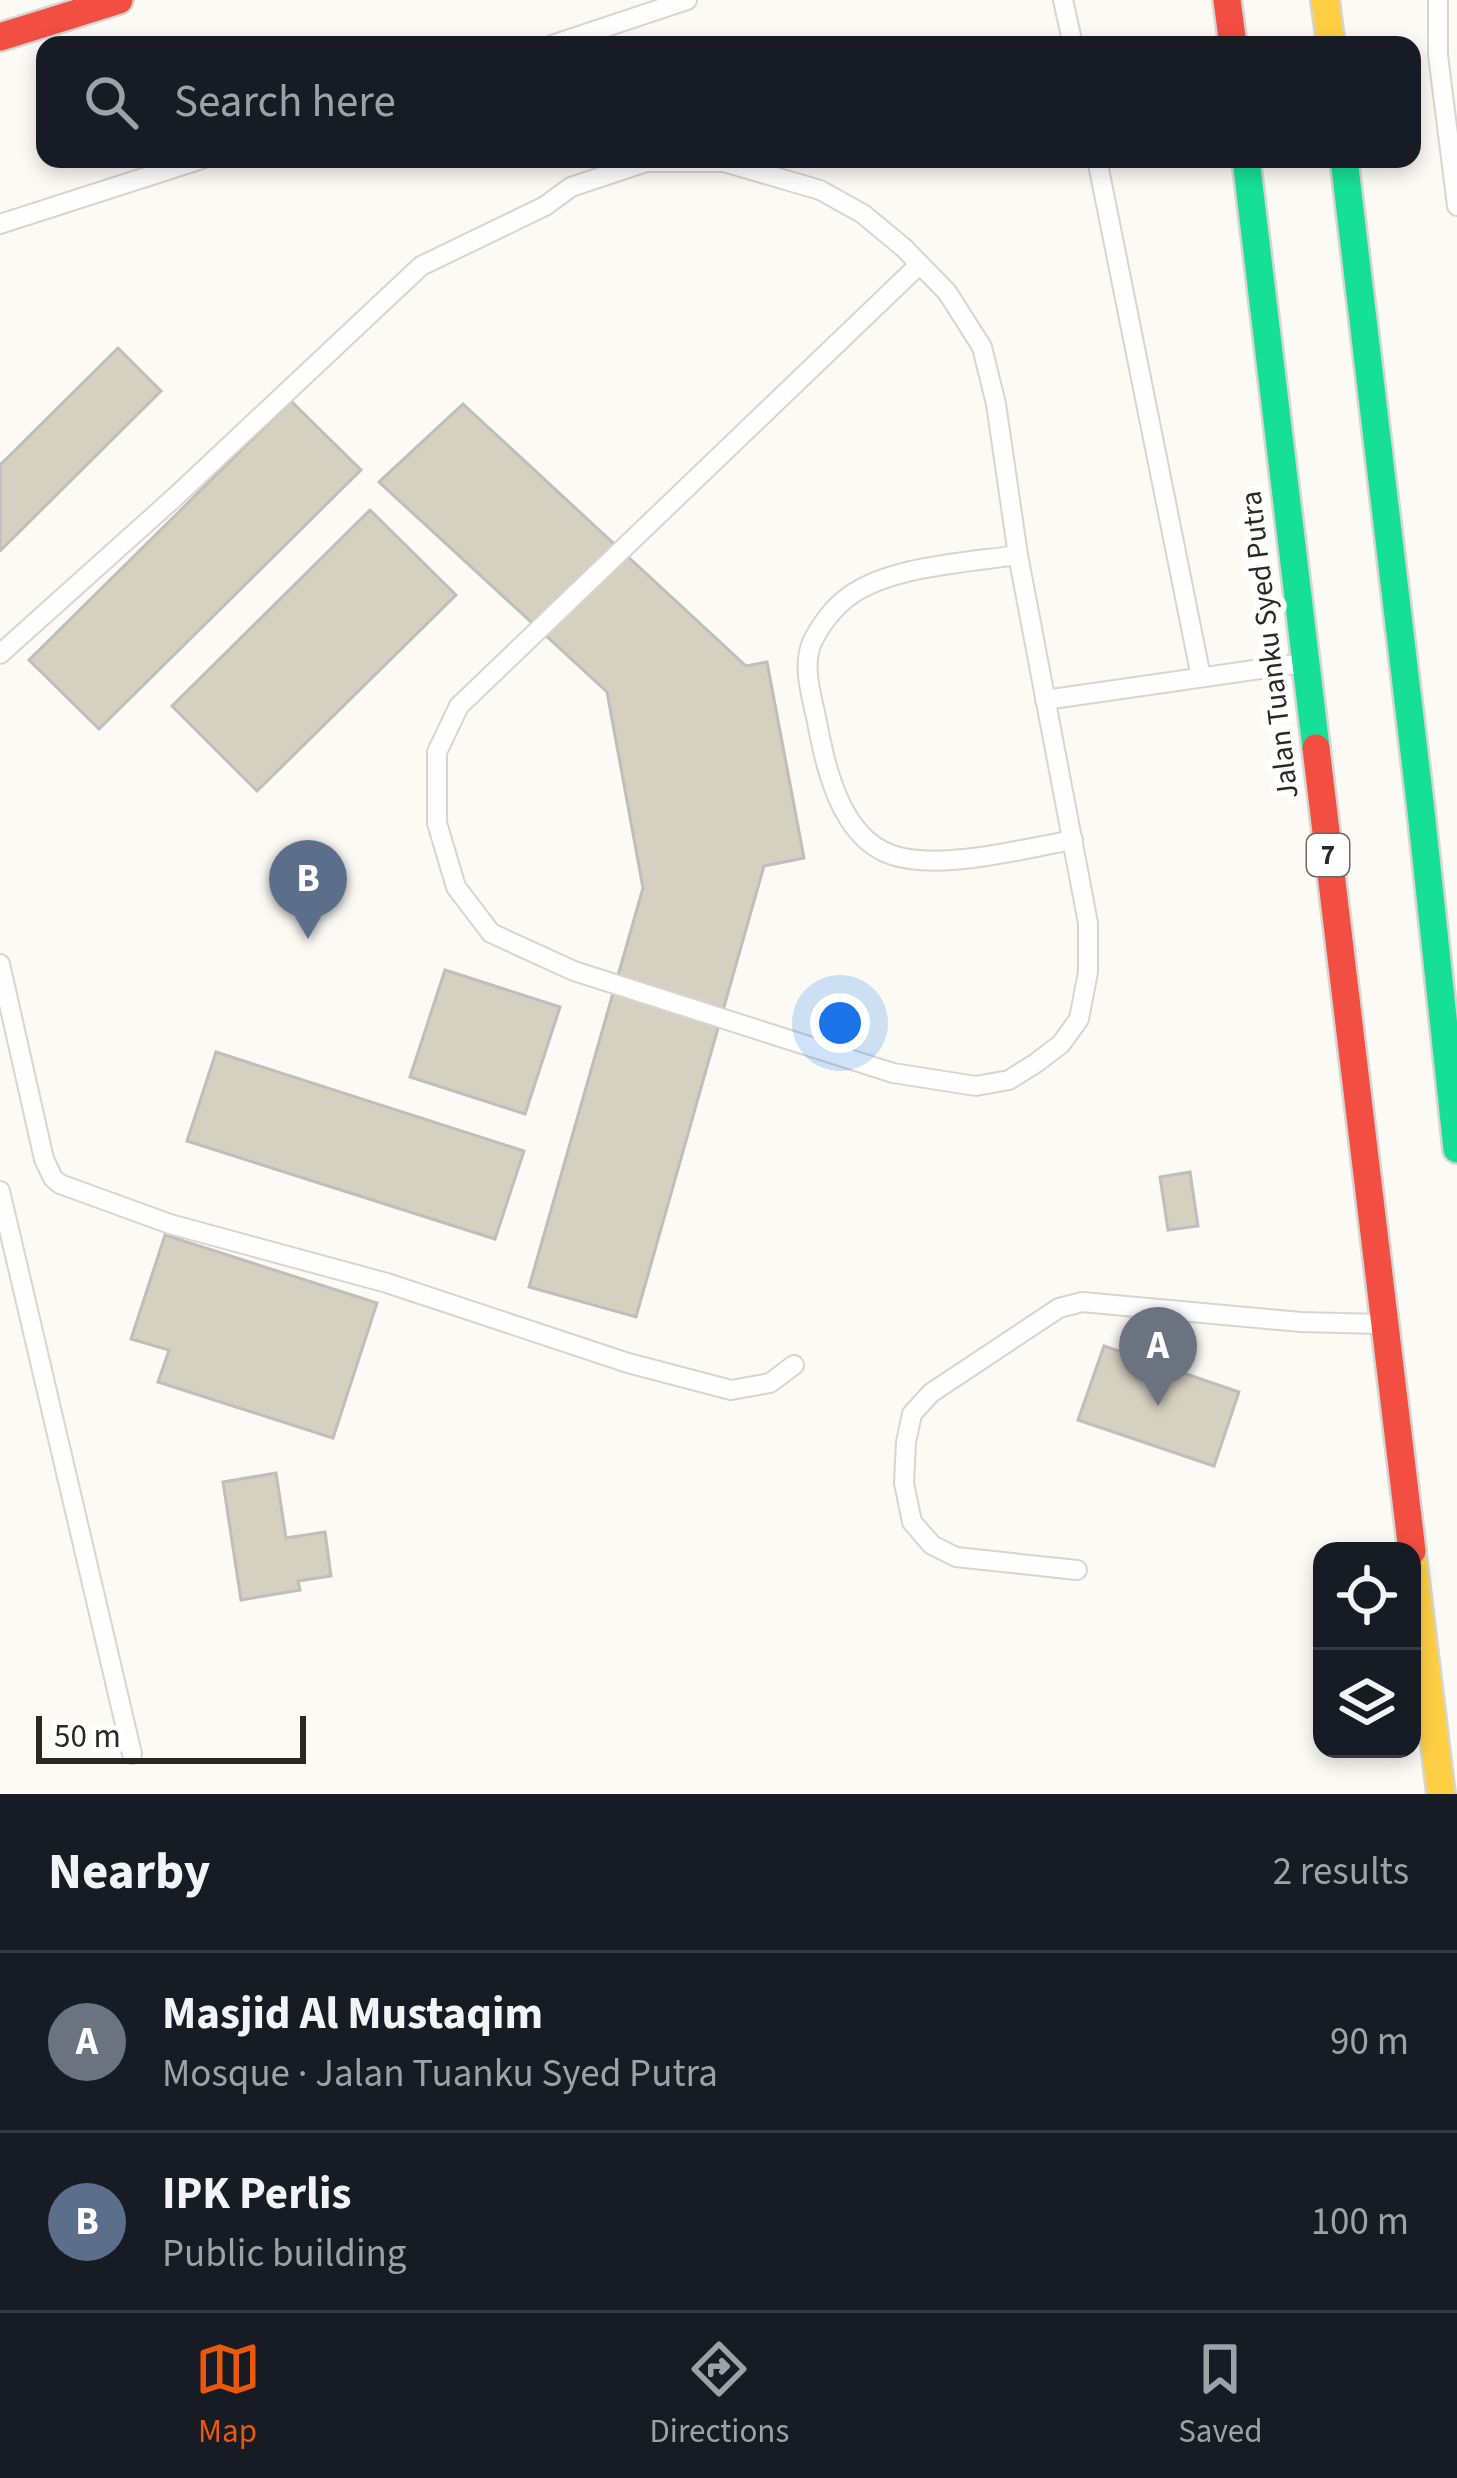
<!DOCTYPE html>
<html lang="en">
<head>
<meta charset="utf-8">
<style>
	:root { --surface:#171b24; --page:#20242c; --text:#f1f3f6; --muted:#9ea1a6; --line:#363941; --accent:#ea580c }
	body { margin:0; font-family:"Source Sans 3",sans-serif; background:var(--page); color:var(--text) }
	.controls { position:absolute; right:36px; bottom:36px; display:grid; overflow:hidden; border-radius:24px; box-shadow:0 6px 18px #0003 }
	.controls button { width:108px; height:108px; display:grid; place-items:center; padding:0; border:0; border-bottom:3px solid var(--line); background:var(--surface); color:var(--text); font:60px sans-serif }
	.scale { position:absolute; left:36px; bottom:30px; width:270px; box-sizing:border-box; padding-left:12px; border:6px solid #2a2824; border-top:0; font-size:33px; line-height:42px; white-space:nowrap; color:#2a2824; -webkit-text-stroke:9px #fff; paint-order:stroke }
	.you { position:absolute; left:840px; top:1023px; width:42px; height:42px; margin:-30px; border:9px solid #fff; border-radius:50%; background:#1a73e8; box-shadow:0 0 0 18px #1a73e833 }
	.badge { display:grid; place-items:center; width:78px; height:78px; border-radius:50%; background:var(--accent); color:#fff; font-size:39px; font-weight:700 }
	.pin { position:absolute; translate:-50% -99px; filter:drop-shadow(0 3px 6px #0008) }
	.pin::after { content:''; position:absolute; top:63px; width:42px; height:36px; background:inherit; clip-path:polygon(0 0,100% 0,50% 100%) }
	.list { margin:0; padding:0; list-style:none }
	h2 { display:flex; justify-content:space-between; align-items:center; height:156px; margin:0; padding:0 48px; font-size:51px }
	h2 small { font-size:39px; font-weight:400; color:var(--muted) }
	.list li { display:grid; grid-template-columns:78px 1fr auto; gap:36px; align-items:center; box-sizing:border-box; height:180px; padding:0 48px; border-top:3px solid var(--line) }
	.list b { display:block; font-size:45px; white-space:nowrap }
	.list p { margin:0; font-size:39px; white-space:nowrap; color:var(--muted) }
	.list em { font-size:39px; font-style:normal; color:var(--muted) }
	.icon { flex:none; width:66px; height:66px; fill:none; stroke:currentColor; stroke-width:2; stroke-linecap:round; stroke-linejoin:round }
	.map { position:relative; flex:none; width:1457px; height:1794px; overflow:hidden }
	.search { position:absolute; background:var(--surface); box-shadow:0 6px 18px #0003; left:36px; right:36px; top:36px; height:132px; display:flex; align-items:center; gap:30px; box-sizing:border-box; padding:0 42px; border-radius:24px; color:var(--muted); font-size:45px }
	.sheet { height:516px; background:var(--surface) }
	nav { display:flex; justify-content:space-around; align-items:center; box-sizing:border-box; height:168px; border-top:3px solid var(--line); background:var(--surface); font-size:33px; color:var(--muted) }
	nav a { display:grid; justify-items:center; gap:6px }
	nav .on { color:var(--accent) }
	.map>svg:first-child { display:block }
	.building { fill:#d6d0c1; stroke:#bfbeba; stroke-width:3 }
	.lines { fill:none; stroke-linecap:round; stroke-linejoin:round }
	.lane-casing { stroke:#d6d5d0; stroke-width:22 }
	.fast-casing { stroke:#d6d5d0; stroke-width:32 }
	.slow-casing { stroke:#d6d5d0; stroke-width:32 }
	.jam-casing { stroke:#d6d5d0; stroke-width:32 }
	.lane { stroke:#fefefe; stroke-width:18 }
	.fast { stroke:#16e098; stroke-width:27 }
	.slow { stroke:#ffcf43; stroke-width:27 }
	.jam { stroke:#f24e42; stroke-width:27 }
	.labels { text-anchor:middle; stroke-width:12; stroke-linejoin:round; paint-order:stroke }
	.shield { fill:#fff; stroke:#6a6866; stroke-width:3 }
	.shield-label { font-size:27px; font-weight:bold; fill:#2a2824 }
	.street-label { font-size:30px; fill:#2a2824; stroke:#fff }
</style>
</head>
<body>
<div class="map">
<svg width="1457" height="1794" viewBox="0 0 1457 1794">
	<rect width="100%" height="100%" fill="#fbfaf5"/>
	<g class="building">
		<polygon points="118,348 161,391 0,551 0,465"/>
		<polygon points="291,401 361,470 99,729 29,660"/>
		<polygon points="463,404 746,666 767,662 804,858 764,866 636,1317 529,1287 643,888 607,692 379,482"/>
		<polygon points="370,510 456,595 257,791 172,706"/>
		<polygon points="445,970 560,1007 525,1114 410,1077"/>
		<polygon points="216,1052 524,1151 495,1239 187,1141"/>
		<polygon points="1190,1172 1198,1226 1168,1230 1160,1177"/>
		<polygon points="165,1235 377,1303 333,1438 158,1382 169,1350 131,1339"/>
		<polygon points="1104,1346 1239,1392 1214,1466 1078,1420"/>
		<polygon points="276,1473 286,1538 325,1532 331,1576 298,1581 300,1590 241,1600 223,1482"/>
	</g>
	<g class="lines">
		<defs>
			<g id="lane">
				<polyline points="1063,0 1073,45"/>
				<polyline points="1438,0 1438,55 1457,206"/>
				<polyline points="552,45 687,0"/>
				<polyline points="1097,159 1201,677"/>
				<polyline points="0,224 202,159"/>
				<path d="M1018,555C966,563 883,566 843,601C831,611 817,630 811,645C803,668 811,694 816,717C825,764 839,837 892,855C940,871 1022,849 1073,840"/>
				<polyline points="0,654 175,497 421,266 545,206 571,187 646,162 724,162 820,190 863,214 904,248 947,292 982,347 996,404 1018,555 1088,923 1088,972 1079,1019 1061,1044 1036,1063 1009,1080 976,1086 893,1073 574,971 491,933 456,887 437,823 437,752 459,706 920,264"/>
				<polyline points="1045,700 1296,664"/>
				<polyline points="0,964 44,1159 53,1178 60,1184 170,1224 387,1283 628,1363 731,1390 770,1383 794,1365"/>
				<polyline points="0,1191 132,1754"/>
				<polyline points="1077,1570 956,1557 932,1545 912,1522 904,1483 906,1442 912,1414 931,1393 1059,1308 1082,1302 1301,1322 1380,1324"/>
			</g>
			<g id="fast">
				<polyline points="1246,159 1316,748"/>
				<polyline points="1344,159 1421,811 1457,1149"/>
			</g>
			<g id="slow">
				<polyline points="1325,0 1331,45"/>
				<polyline points="1412,1554 1441,1794"/>
			</g>
			<g id="jam">
				<polyline points="1227,0 1233,45"/>
				<polyline points="0,37 119,0"/>
				<polyline points="1316,748 1412,1551"/>
			</g>
		</defs>
		<use href="#lane" class="lane-casing"/>
		<use href="#fast" class="fast-casing"/>
		<use href="#slow" class="slow-casing"/>
		<use href="#jam" class="jam-casing"/>
		<use href="#lane" class="lane"/>
		<use href="#fast" class="fast"/>
		<use href="#slow" class="slow"/>
		<use href="#jam" class="jam"/>
	</g>
	<g class="labels">
		<rect class="shield" x="1307" y="834" width="42" height="42" rx="9"/>
		<g class="shield-label">
			<text x="1328" y="864">7</text>
		</g>
		<g class="street-label">
			<text transform="translate(1269 645) rotate(-97)" y="10">Jalan Tuanku Syed Putra</text>
		</g>
	</g>
</svg>
<div class="controls">
<button><svg class="icon" aria-label="locate" viewBox="0 0 24 24"><circle cx="12" cy="12" r="6"/><path d="M12 2v4M12 18v4M2 12h4M18 12h4"/></svg></button>
<button><svg class="icon" aria-label="layers" viewBox="0 0 24 24"><path d="M12 4l9 5-9 5-9-5zM3 14l9 5 9-5"/></svg></button>
</div>
<div class="scale">50 m</div>
<div class="you"></div>
<div class="pin badge" style="left:1158px;top:1406px;background:#6b7280">A</div>
<div class="pin badge" style="left:308px;top:939px;background:#5c6f8a">B</div>
<div class="search"><svg class="icon" aria-label="search" viewBox="0 0 24 24"><circle cx="10" cy="10" r="6"/><path d="M15 15l6 6"/></svg>Search here</div>
</div>
<section class="sheet">
<h2>Nearby<small>2 results</small></h2>
<ul class="list">
<li><span class="badge" style="background:#6b7280">A</span><div><b>Masjid Al Mustaqim</b><p>Mosque · Jalan Tuanku Syed Putra</p></div><em>90 m</em></li>
<li><span class="badge" style="background:#5c6f8a">B</span><div><b>IPK Perlis</b><p>Public building</p></div><em>100 m</em></li>
</ul>
</section>
<nav>
<a class="on"><svg class="icon" aria-label="map" viewBox="0 0 24 24"><path d="M3 6l6-2 6 2 6-2v14l-6 2-6-2-6 2zM9 4v14M15 6v14"/></svg>Map</a>
<a><svg class="icon" aria-label="directions" viewBox="0 0 24 24"><path d="M12 3l9 9-9 9-9-9zM9 14v-3h6M13 9l2 2-2 2"/></svg>Directions</a>
<a><svg class="icon" aria-label="saved" viewBox="0 0 24 24"><path d="M7 4h10v16l-5-4-5 4z"/></svg>Saved</a>
</nav>
</body>
</html>
